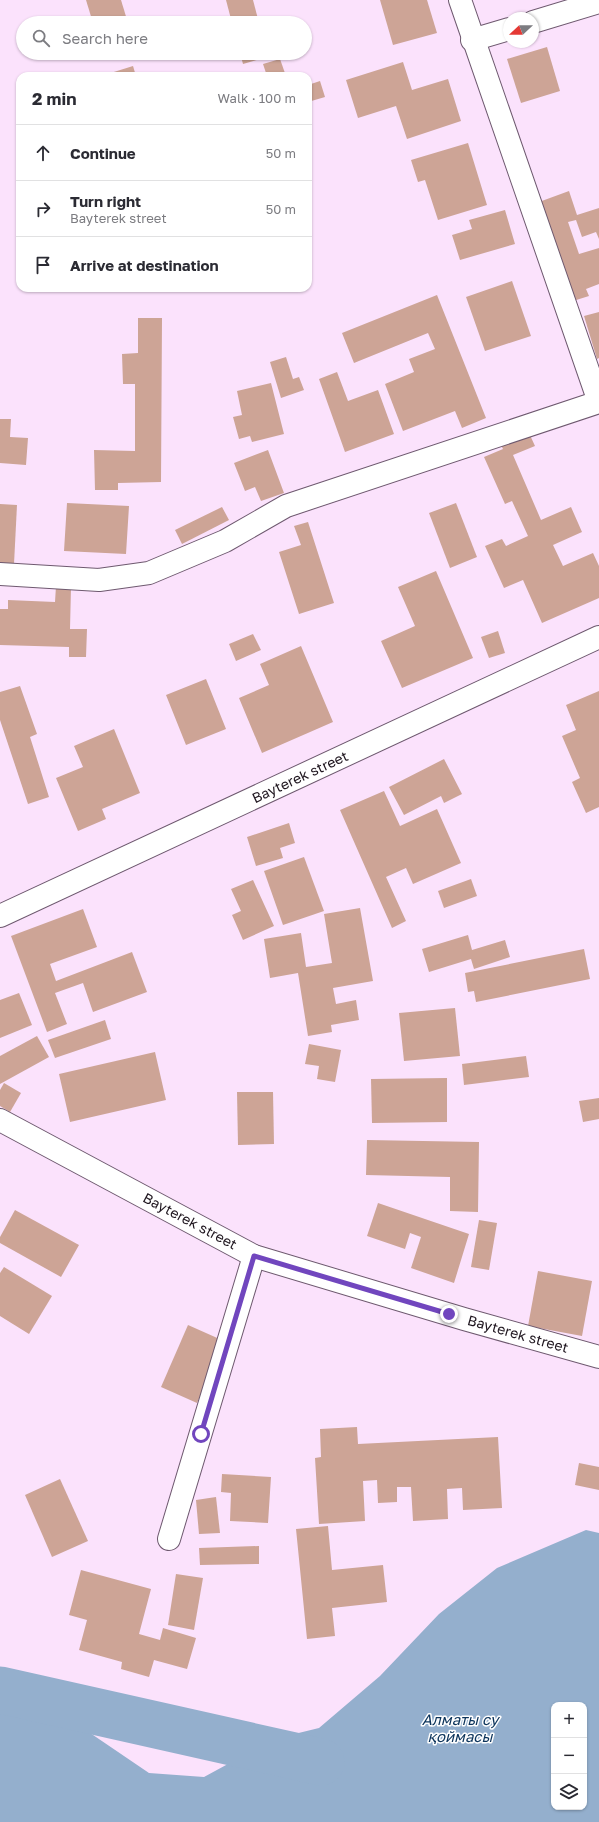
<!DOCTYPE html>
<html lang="en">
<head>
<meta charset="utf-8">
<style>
	:root { --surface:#fff; --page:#f2f2f3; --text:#2b2b33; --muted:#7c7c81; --line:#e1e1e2 }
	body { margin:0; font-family:"Golos Text",sans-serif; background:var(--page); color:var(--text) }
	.controls { position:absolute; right:12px; bottom:12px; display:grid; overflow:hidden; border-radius:8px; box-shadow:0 1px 3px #0004 }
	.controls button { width:36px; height:36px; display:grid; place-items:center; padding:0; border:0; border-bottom:1px solid var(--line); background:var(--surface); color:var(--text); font:20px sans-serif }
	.compass { position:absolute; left:503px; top:12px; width:36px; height:36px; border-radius:50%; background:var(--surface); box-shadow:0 1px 3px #0004; rotate:248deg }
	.stop { position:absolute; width:12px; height:12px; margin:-9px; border:3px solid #7146be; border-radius:50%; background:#fff }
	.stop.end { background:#7146be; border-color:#fff; box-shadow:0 1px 4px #0008 }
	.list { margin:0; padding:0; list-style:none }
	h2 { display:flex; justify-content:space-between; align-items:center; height:52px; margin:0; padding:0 16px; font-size:17px }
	h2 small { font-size:13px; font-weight:400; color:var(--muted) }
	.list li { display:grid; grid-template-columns:26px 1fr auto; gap:12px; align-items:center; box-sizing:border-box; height:56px; padding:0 16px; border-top:1px solid var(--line) }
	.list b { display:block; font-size:15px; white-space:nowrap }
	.list p { margin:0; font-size:13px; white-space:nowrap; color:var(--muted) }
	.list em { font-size:13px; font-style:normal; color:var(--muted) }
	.icon { flex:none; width:22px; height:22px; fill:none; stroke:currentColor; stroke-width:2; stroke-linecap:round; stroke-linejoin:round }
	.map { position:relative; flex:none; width:599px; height:1822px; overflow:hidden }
	.search { position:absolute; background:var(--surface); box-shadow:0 1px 3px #0004; left:16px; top:16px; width:296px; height:44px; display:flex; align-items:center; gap:10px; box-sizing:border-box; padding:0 14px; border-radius:22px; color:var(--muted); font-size:15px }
	.panel { position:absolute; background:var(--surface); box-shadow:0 1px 3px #0004; left:16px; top:72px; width:296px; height:220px; border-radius:12px }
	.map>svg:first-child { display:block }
	.water { fill:#94afcd; fill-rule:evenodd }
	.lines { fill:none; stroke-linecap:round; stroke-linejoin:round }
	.river { stroke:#94afcd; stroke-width:47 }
	.building { fill:#cda496 }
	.minor-casing { stroke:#6e596f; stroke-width:24 }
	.tertiary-casing { stroke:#6e596f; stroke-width:24 }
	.minor { stroke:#fff; stroke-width:22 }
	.tertiary { stroke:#fff; stroke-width:22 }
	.route { stroke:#7146be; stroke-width:5 }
	.labels { text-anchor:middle; stroke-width:3; stroke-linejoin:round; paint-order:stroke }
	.street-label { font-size:14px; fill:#1e151e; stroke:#fff }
	.water-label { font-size:15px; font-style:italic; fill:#0a325a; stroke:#fff }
</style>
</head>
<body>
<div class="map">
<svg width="599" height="1822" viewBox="0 0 599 1822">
	<rect width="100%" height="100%" fill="#fbe2fc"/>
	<path class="water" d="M586,1530L599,1533V1822H0V1676L9,1685L68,1718L149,1773L204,1777L274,1739L319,1728L380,1676L439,1614L497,1568ZM554,1705H584V1807H554Z"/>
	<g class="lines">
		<polyline class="river" points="0,1690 321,1762"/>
	</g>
	<g class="building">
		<polygon points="86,0 121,0 128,23 93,23"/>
		<polygon points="226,0 253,0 259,23 232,23"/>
		<polygon points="380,0 427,0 437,33 393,45"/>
		<polygon points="547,47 560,91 521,103 507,59"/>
		<polygon points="240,53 266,53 267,57 243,64"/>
		<polygon points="280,59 286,76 267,76 263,64"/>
		<polygon points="403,62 412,90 448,79 461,121 407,139 396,106 358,118 346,80"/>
		<polygon points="133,66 136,76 101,76"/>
		<polygon points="320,81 325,97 308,102 308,85"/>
		<polygon points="468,143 487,205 438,220 425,180 418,182 411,160"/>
		<polygon points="569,191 577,215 599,208 599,239 596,232 582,237 576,220 568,222 579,254 599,248 599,284 586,289 589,296 573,301 539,202"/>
		<polygon points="505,210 515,244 460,260 452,235 472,229 469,220"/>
		<polygon points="512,281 531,336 485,351 466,297"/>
		<polygon points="437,295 486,418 462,428 455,411 403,431 385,384 414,372 409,359 435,349 428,333 354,363 342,333"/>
		<polygon points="599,312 599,358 597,359 584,316"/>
		<polygon points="138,318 162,318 161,482 118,483 118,490 95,490 94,450 135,451 135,384 123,384 122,354 138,353"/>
		<polygon points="286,357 293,379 299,377 304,390 281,398 270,362"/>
		<polygon points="337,372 348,401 378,390 394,434 345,452 319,379"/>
		<polygon points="271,383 284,434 252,442 250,436 239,439 233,417 242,415 237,391"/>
		<polygon points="0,419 11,419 10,437 28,438 26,465 0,463"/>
		<polygon points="529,433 535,446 513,455 541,520 571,507 582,532 553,545 563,566 593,553 599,566 599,598 542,623 523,580 504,588 485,546 502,539 506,546 528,536 512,501 505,504 484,457 503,449 501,445"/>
		<polygon points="268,450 284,493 261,501 255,487 245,491 234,463"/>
		<polygon points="67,503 129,506 126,554 64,551"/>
		<polygon points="456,503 477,557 450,568 429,513"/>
		<polygon points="0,504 17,505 14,564 0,563"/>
		<polygon points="222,507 229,520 182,544 175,530"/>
		<polygon points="308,522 334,603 299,614 279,552 301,545 294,526"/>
		<polygon points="436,571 473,658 402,688 381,641 415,626 398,587"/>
		<polygon points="56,586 71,587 70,629 87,629 86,657 69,657 69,647 0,645 0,609 8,609 8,600 55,602"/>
		<polygon points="498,631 505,653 489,658 481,637"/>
		<polygon points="253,634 261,650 236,661 229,644"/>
		<polygon points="301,646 333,722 262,753 239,698 269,685 260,664"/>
		<polygon points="206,679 226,729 186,745 166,695"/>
		<polygon points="20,686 37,734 30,737 49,797 28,804 0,720 0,692"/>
		<polygon points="599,691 599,807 586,813 572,782 580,778 562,736 576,730 566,705"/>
		<polygon points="114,729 140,793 102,809 106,819 78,831 56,778 83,767 74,746"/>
		<polygon points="444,759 462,794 444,803 441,796 404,815 389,787"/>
		<polygon points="384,791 400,826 437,809 461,863 413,884 406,868 386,877 406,921 392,928 340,810"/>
		<polygon points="289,823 295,843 280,848 283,858 256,866 247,837"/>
		<polygon points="304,857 324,911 283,925 264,871"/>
		<polygon points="471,879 477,896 444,908 438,891"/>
		<polygon points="253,880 274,926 243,940 232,915 241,911 231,889"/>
		<polygon points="360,908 373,981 333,988 336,1004 356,1000 359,1020 331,1025 332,1032 308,1036 298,973 270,978 264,939 301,933 306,967 332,963 324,914"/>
		<polygon points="83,909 97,947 50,964 56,981 132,952 147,992 93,1012 83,983 55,993 67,1024 47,1032 11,936"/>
		<polygon points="468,935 472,950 505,940 510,957 474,969 471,959 429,972 422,949"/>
		<polygon points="584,949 590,979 476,1002 474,991 468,992 465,973"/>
		<polygon points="19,993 32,1025 0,1038 0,1000"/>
		<polygon points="455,1008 460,1056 404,1061 399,1013"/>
		<polygon points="105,1020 111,1039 55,1058 48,1040"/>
		<polygon points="37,1036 49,1057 0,1084 0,1056"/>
		<polygon points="309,1044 341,1050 335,1082 317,1079 319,1066 305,1064"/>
		<polygon points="155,1052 166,1100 70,1122 59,1074"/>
		<polygon points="526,1056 529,1077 464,1085 462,1064"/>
		<polygon points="447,1078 447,1122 372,1123 371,1079"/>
		<polygon points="4,1083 21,1093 10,1112 0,1106 0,1090"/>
		<polygon points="237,1092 273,1092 274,1144 238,1145"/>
		<polygon points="599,1098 599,1119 583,1122 579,1101"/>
		<polygon points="367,1140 479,1142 478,1212 450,1211 450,1177 366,1175"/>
		<polygon points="378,1203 469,1234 454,1283 411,1268 421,1237 410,1233 405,1249 367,1236"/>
		<polygon points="15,1210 79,1245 61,1277 0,1243 0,1237"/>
		<polygon points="479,1220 497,1223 489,1270 471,1267"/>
		<polygon points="4,1267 52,1296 29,1334 0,1316 0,1273"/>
		<polygon points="538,1271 592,1281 582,1336 528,1326"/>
		<polygon points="188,1325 224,1341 197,1403 161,1387"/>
		<polygon points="357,1427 358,1444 498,1437 502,1508 463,1510 462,1488 447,1489 448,1519 413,1521 411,1487 397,1487 397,1502 378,1503 377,1480 363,1481 365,1521 319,1524 315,1458 321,1457 320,1429"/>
		<polygon points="579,1463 599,1467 599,1490 575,1485"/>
		<polygon points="222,1474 271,1477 268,1523 230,1521 231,1493 221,1492"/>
		<polygon points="60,1479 88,1541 52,1557 25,1495"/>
		<polygon points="216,1497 220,1533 199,1534 196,1500"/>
		<polygon points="328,1526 332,1570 383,1565 387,1602 332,1608 335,1636 307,1639 296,1529"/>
		<polygon points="259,1546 259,1564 200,1565 199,1548"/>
		<polygon points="81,1570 151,1589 139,1634 160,1640 163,1628 196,1638 187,1669 154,1660 149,1677 121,1669 122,1662 79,1650 87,1620 69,1615"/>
		<polygon points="176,1574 203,1578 194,1630 168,1625"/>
	</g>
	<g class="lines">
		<defs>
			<g id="minor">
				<polyline points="460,0 599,402"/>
				<polyline points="533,22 599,2"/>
				<polyline points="472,40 509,29"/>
				<polyline points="0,574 99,580 149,573 225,541 286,506 599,402"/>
				<polyline points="0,1120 254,1256 464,1319 599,1357"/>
				<polyline points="169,1539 254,1256"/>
			</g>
			<polyline id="tertiary" points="0,916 599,637"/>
		</defs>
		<use href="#minor" class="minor-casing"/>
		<use href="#tertiary" class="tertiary-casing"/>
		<use href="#minor" class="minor"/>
		<use href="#tertiary" class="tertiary"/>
	</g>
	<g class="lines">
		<polyline class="route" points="201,1434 254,1256 449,1314"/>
	</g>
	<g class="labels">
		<g class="street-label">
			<text transform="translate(300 777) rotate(-25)" y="5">Bayterek street</text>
			<text transform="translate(190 1221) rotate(28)" y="5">Bayterek street</text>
			<text transform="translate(518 1334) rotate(16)" y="5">Bayterek street</text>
		</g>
		<g class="water-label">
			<text x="460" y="1725">Алматы су<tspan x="460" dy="17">қоймасы</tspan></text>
		</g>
	</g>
</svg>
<div class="controls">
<button>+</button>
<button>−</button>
<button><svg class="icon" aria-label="layers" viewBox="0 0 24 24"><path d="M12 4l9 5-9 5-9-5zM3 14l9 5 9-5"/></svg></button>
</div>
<svg class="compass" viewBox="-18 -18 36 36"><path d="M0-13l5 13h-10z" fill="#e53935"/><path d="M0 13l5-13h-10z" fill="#7c7c81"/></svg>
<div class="stop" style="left:201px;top:1434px"></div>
<div class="stop end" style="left:449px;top:1314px"></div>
<div class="search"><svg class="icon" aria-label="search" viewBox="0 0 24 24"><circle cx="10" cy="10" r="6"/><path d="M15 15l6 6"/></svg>Search here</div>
<section class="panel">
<h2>2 min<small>Walk · 100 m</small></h2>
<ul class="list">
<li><svg class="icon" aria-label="ahead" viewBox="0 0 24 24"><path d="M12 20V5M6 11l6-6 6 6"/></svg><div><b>Continue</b></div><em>50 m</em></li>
<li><svg class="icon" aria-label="right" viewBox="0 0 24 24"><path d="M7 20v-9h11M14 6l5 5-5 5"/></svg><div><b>Turn right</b><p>Bayterek street</p></div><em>50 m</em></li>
<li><svg class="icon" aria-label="arrive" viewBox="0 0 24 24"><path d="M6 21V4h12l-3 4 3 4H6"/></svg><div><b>Arrive at destination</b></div></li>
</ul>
</section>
</div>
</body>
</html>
